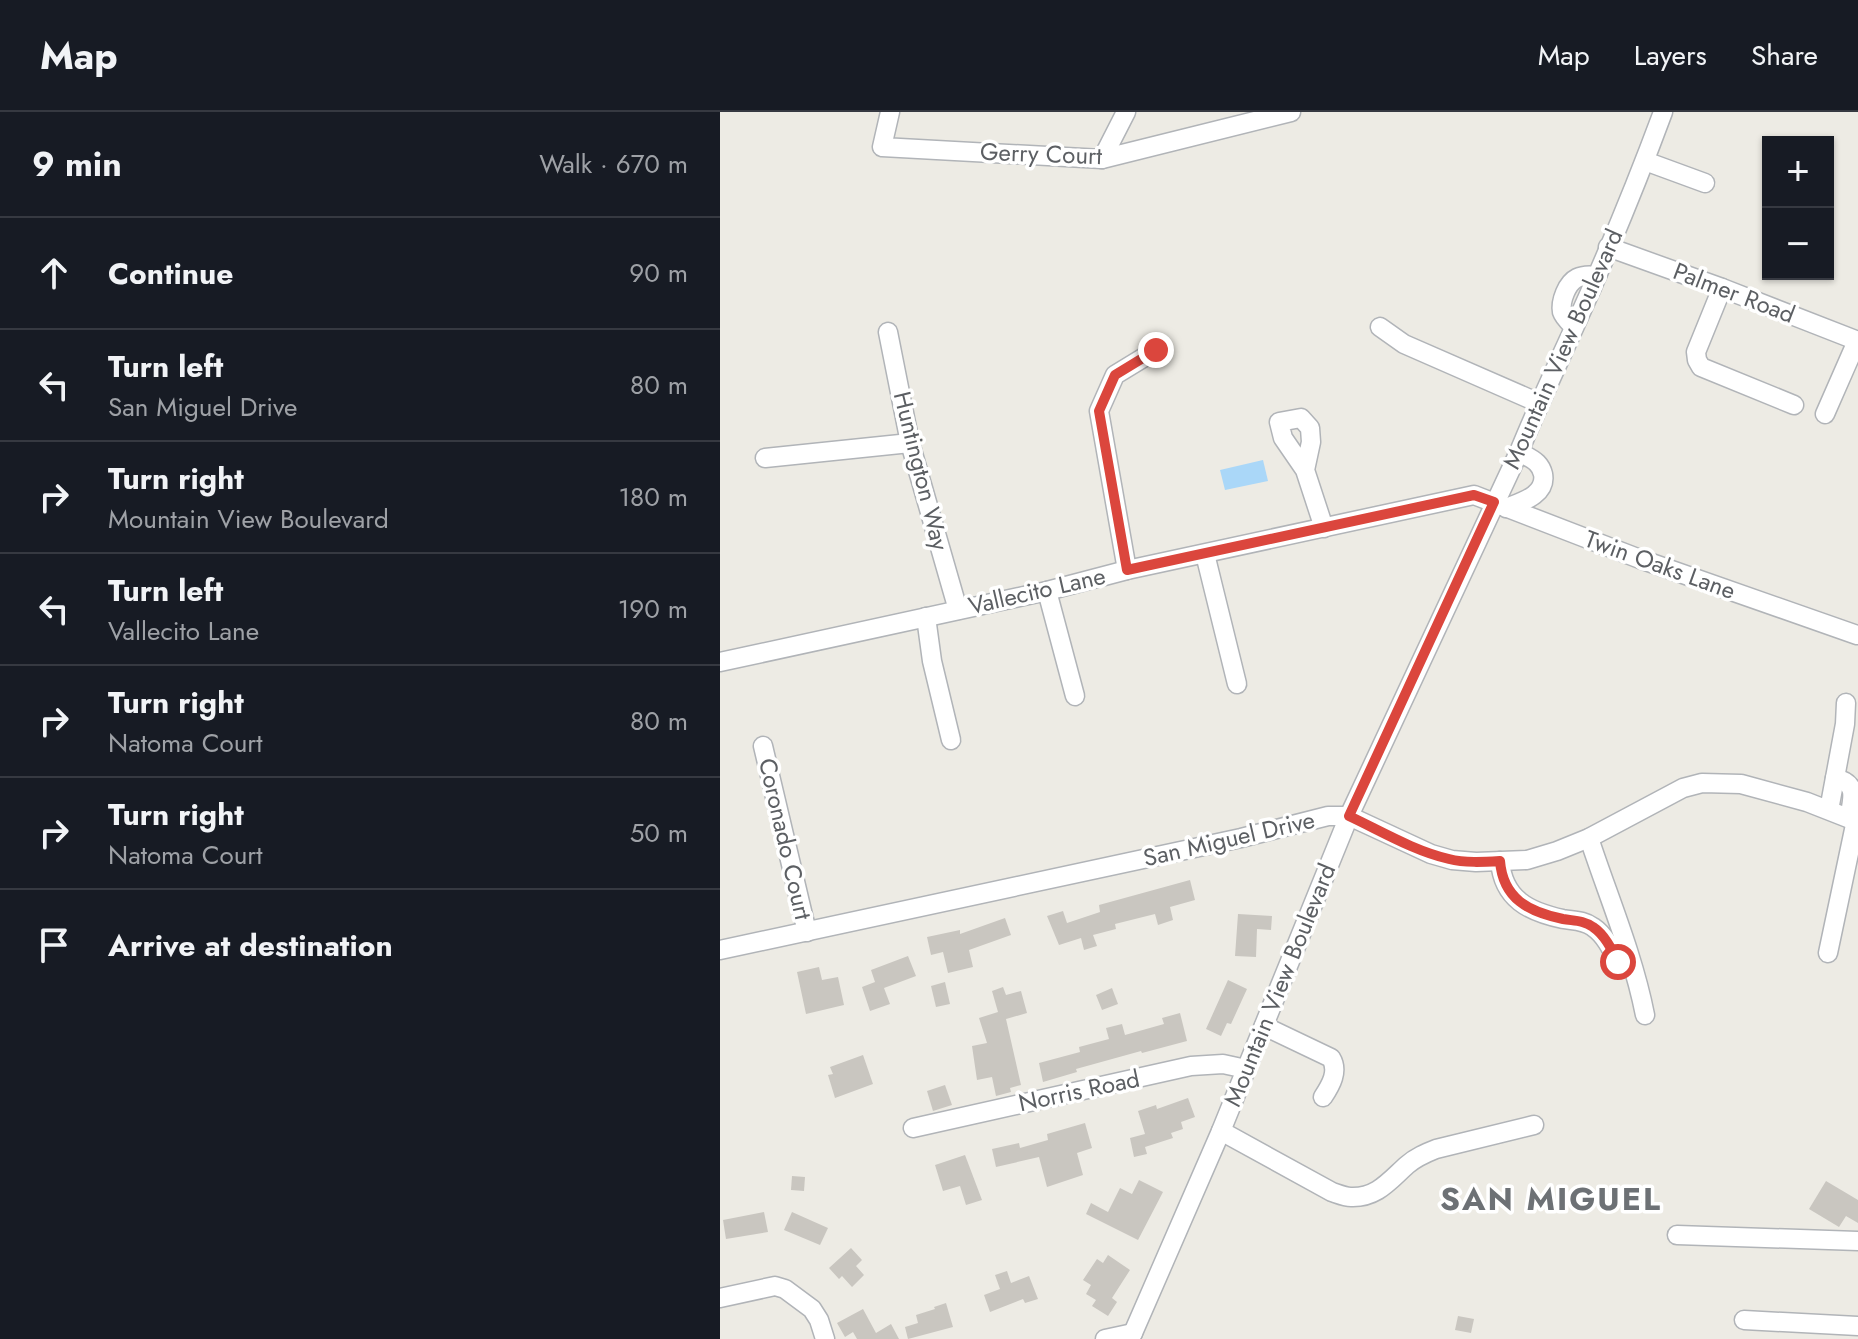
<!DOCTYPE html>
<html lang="en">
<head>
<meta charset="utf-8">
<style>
	:root { --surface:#171b24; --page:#20242c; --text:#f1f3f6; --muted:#9ea1a6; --line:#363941 }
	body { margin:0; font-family:Jost,sans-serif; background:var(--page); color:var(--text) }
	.controls { position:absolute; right:24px; top:24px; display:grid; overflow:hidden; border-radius:0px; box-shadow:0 2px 6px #0004 }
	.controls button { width:72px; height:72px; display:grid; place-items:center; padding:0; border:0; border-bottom:2px solid var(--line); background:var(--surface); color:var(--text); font:40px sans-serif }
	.stop { position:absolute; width:24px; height:24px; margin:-18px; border:6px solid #db463d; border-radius:50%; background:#fff }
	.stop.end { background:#db463d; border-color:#fff; box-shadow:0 2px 8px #0008 }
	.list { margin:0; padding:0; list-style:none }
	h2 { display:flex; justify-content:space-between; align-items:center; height:104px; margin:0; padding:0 32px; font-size:34px }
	h2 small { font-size:26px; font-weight:400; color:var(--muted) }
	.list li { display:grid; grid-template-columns:52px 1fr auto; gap:24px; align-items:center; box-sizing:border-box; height:112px; padding:0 32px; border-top:2px solid var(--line) }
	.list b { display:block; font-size:30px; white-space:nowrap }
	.list p { margin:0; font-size:26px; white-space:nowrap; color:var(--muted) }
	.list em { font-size:26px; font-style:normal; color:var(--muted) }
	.icon { flex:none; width:44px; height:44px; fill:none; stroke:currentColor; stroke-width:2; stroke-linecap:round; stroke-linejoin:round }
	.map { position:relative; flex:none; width:1138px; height:1227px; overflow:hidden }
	header { display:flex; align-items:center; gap:48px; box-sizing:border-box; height:112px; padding:0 40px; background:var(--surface); border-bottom:2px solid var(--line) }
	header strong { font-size:38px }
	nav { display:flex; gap:44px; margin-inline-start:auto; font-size:28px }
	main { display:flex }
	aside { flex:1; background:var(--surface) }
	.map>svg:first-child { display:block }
	.water { fill:#aad7f8 }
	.building { fill:#c9c6c0 }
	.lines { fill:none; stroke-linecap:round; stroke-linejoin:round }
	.minor-casing { stroke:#b1b4b8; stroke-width:21 }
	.minor { stroke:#fff; stroke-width:18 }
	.route { stroke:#db463d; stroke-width:10 }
	.labels { text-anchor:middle; stroke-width:7; stroke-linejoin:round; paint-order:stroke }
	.street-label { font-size:24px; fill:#5c5f63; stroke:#fff }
	.district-label { font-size:32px; font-weight:bold; letter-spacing:2px; fill:#6d7175; stroke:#fff }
</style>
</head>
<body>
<header>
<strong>Map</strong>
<nav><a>Map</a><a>Layers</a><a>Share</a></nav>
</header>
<main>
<aside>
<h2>9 min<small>Walk · 670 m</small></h2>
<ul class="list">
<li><svg class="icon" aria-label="ahead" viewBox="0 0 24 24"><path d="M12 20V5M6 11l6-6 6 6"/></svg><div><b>Continue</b></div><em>90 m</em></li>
<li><svg class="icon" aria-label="left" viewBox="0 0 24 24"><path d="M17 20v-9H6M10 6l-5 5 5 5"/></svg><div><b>Turn left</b><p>San Miguel Drive</p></div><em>80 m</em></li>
<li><svg class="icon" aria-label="right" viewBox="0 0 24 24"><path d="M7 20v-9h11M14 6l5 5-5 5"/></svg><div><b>Turn right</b><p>Mountain View Boulevard</p></div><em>180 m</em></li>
<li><svg class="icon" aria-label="left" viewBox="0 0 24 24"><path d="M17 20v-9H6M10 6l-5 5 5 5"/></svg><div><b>Turn left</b><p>Vallecito Lane</p></div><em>190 m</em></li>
<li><svg class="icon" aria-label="right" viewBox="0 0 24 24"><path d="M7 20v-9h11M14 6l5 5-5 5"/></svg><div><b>Turn right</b><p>Natoma Court</p></div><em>80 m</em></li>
<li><svg class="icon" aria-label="right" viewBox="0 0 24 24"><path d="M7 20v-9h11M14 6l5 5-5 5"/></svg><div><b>Turn right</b><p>Natoma Court</p></div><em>50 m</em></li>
<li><svg class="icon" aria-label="arrive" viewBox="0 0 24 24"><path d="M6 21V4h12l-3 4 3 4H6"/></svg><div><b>Arrive at destination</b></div></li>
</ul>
</aside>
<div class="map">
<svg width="1138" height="1227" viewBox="0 0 1138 1227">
	<rect width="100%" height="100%" fill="#edebe4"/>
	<polygon class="water" points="543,348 548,369 505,378 500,358"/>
	<g class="building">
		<polygon points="470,768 475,788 450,795 453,808 438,813 435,802 395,812 396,817 373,823 377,834 364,838 361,826 339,833 327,804 343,799 347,811 380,800 379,793"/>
		<polygon points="518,802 552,804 551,818 537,817 536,845 515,844"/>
		<polygon points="285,806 291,823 249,838 253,855 228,861 223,840 211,843 207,825 240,818 240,822"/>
		<polygon points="188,844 196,864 164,876 170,892 150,899 142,875 155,870 151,858"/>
		<polygon points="99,855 102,868 118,865 124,893 86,902 77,860"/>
		<polygon points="508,868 527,877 511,912 507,911 501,924 486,917"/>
		<polygon points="225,870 230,892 216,895 211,874"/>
		<polygon points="283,875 286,883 301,879 307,901 286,907 301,973 290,976 291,980 276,984 272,965 257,968 252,934 267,931 259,906 278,900 272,879"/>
		<polygon points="392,876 398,892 382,898 376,883"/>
		<polygon points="460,901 467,929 422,941 421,939 356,957 357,960 323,970 319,951 360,940 359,935 389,927 386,916 402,912 405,923 444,912 442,906"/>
		<polygon points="143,943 153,972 115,986 108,963 113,962 110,955"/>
		<polygon points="225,973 232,993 213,999 207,979"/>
		<polygon points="468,986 475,1005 461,1010 463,1017 451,1021 453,1026 425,1035 427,1042 414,1045 410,1026 425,1022 418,999 436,993 437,997"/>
		<polygon points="365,1011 372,1036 357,1041 363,1063 327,1075 319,1045 276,1055 272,1037 299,1031 300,1036 328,1028 327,1022"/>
		<polygon points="245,1043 262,1088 246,1093 240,1074 223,1079 215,1053"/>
		<polygon points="72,1064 85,1065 84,1079 71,1078"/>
		<polygon points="419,1068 443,1080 418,1128 366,1102 371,1091 388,1100 400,1076 412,1082"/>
		<polygon points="1106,1069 1138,1088 1138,1111 1126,1104 1119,1115 1089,1097"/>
		<polygon points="44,1100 48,1120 6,1127 3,1108"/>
		<polygon points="72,1100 108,1116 100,1133 64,1118"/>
		<polygon points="131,1136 142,1148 136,1154 144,1163 132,1175 122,1164 119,1167 109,1156"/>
		<polygon points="388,1143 410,1158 392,1186 397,1190 388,1204 372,1194 376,1188 366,1182 371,1173 363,1168 377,1147 383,1151"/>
		<polygon points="287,1159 291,1171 309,1164 318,1187 305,1191 303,1187 270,1200 264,1183 280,1177 275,1163"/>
		<polygon points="226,1191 233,1215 188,1227 185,1215 198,1211 196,1203 215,1197 214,1195"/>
		<polygon points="143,1197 156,1221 171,1212 179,1227 137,1227 133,1220 125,1225 117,1211"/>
		<polygon points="738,1204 754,1207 751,1221 735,1218"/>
	</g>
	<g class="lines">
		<defs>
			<g id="minor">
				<polyline points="170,0 162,35 382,47 571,0"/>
				<polyline points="382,47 406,0"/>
				<polyline points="925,49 985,71"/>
				<polyline points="888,135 1002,176 1138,229"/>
				<polyline points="1002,176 976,240 977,248 981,255 1074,293"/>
				<polyline points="660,215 684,232 819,291"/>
				<path d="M854,215C850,211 844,206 842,200C840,189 847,171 857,166C863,163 870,163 877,164"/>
				<polyline points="168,220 190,331 238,498"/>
				<polyline points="1105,302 1137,229"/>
				<polyline points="45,346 190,331"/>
				<polyline points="585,358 591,330 590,316 581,306 559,310 563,326 585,358 604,416"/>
				<path d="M786,396C801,390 827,383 823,362C822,358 819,353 817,351C812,346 804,343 799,340"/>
				<polyline points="485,442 517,572"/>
				<polyline points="407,458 379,299 395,263 436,238"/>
				<polyline points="327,479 355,584"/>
				<polyline points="206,505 212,549 231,628"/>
				<polyline points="0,550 327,479 407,458 754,383 920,447 1137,523"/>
				<polyline points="43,634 87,820"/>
				<path d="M1115,666C1138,671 1133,685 1129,706"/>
				<polyline points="1109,698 1125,612 1126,591"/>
				<path d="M869,726C888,784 913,842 925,903"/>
				<path d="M780,749C783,787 809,800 843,807C854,809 863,808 873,815C885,823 892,838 898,850"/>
				<polyline points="0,838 521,726 608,704 629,704 711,742 732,748 756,750 807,748 837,739 869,726 963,676 982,671 1021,672 1087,690 1138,710"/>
				<polyline points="1108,841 1136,708"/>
				<path d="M544,914L611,946C619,959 611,973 603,985"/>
				<polyline points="193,1016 471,954 503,952 526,957"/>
				<path d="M501,1019L612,1080C618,1082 625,1085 631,1085C657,1086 670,1068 687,1053C696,1045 706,1041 716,1037L814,1013"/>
				<polyline points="957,1123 1138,1129"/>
				<polyline points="0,1186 55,1174 65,1177 92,1197 99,1208 105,1227"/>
				<polyline points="1024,1208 1138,1214"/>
				<path d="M413,1221L501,1019L629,704L799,340C816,298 835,258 854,216C886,145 916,73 943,0"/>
				<polyline points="385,1227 413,1221"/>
			</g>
		</defs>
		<use href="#minor" class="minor-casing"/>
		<use href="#minor" class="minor"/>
	</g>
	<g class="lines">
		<path class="route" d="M436,238L395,263L379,299L407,458L754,383L774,390L629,704C661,719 694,739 729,747C745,751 763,750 780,749C783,787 809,800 843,807C854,809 863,808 873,815C885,823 892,838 898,850"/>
	</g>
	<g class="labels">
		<g class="street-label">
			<text transform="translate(321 42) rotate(2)" y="8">Gerry Court</text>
			<text transform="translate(1014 181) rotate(21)" y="8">Palmer Road</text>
			<text transform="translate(843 237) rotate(-66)" y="8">Mountain View Boulevard</text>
			<text transform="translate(201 359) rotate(76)" y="8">Huntington Way</text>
			<text transform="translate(940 453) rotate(20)" y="8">Twin Oaks Lane</text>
			<text transform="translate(317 479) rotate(-13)" y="8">Vallecito Lane</text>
			<text transform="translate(65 727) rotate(77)" y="8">Coronado Court</text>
			<text transform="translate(509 727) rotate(-13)" y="8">San Miguel Drive</text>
			<text transform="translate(560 873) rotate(-68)" y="8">Mountain View Boulevard</text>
			<text transform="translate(359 979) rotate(-12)" y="8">Norris Road</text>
		</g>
		<g class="district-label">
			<text x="831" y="1098">SAN MIGUEL</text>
		</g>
	</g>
</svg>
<div class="controls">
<button>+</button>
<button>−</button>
</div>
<div class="stop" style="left:898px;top:850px"></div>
<div class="stop end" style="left:436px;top:238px"></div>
</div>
</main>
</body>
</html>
